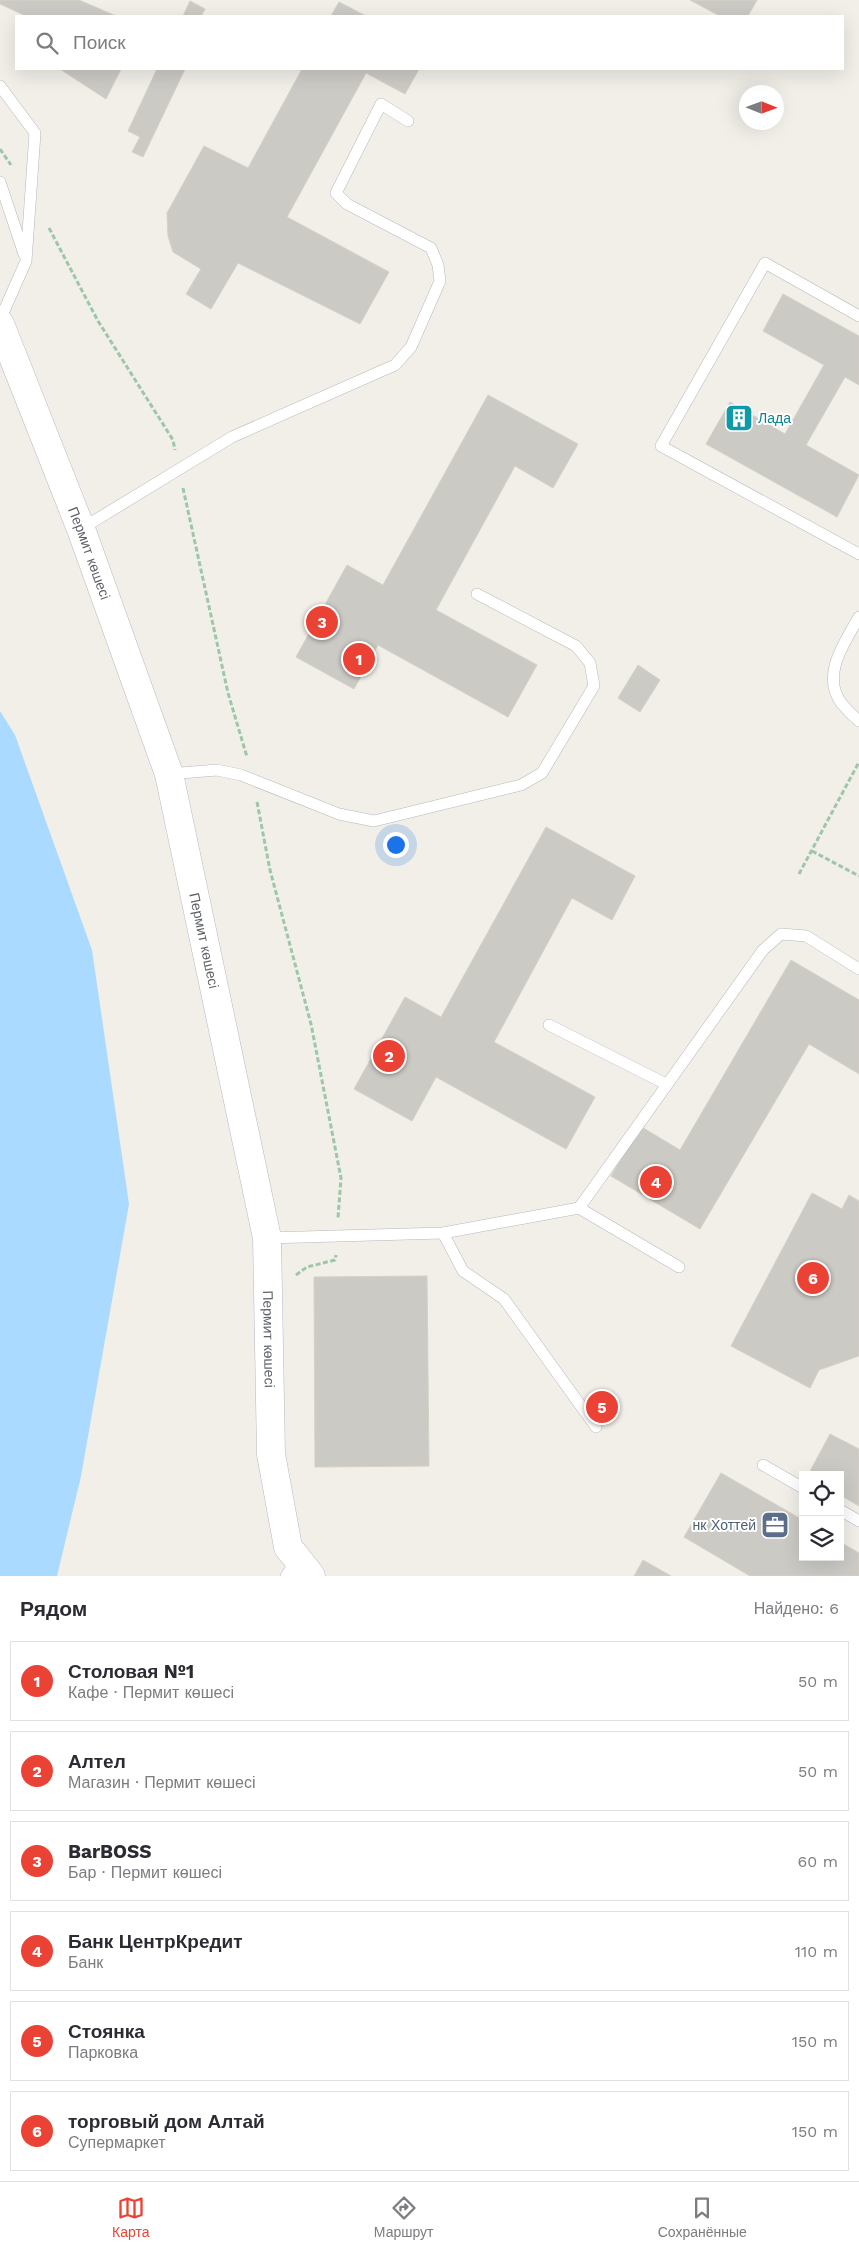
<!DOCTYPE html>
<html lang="ru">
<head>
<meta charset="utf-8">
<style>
	:root { --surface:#fff; --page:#f2f2f3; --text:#2b2b33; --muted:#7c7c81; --line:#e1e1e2; --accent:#ea4335 }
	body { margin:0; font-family:"Work Sans",sans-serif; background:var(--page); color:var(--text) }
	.controls { position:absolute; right:15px; bottom:15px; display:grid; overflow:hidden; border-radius:0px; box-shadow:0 5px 20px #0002 }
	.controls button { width:45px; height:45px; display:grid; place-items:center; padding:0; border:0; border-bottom:1px solid var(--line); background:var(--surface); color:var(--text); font:25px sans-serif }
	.compass { position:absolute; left:739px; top:85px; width:45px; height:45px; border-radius:50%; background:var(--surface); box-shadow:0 5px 20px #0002; rotate:91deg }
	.you { position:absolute; left:395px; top:844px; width:18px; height:18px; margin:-12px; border:4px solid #fff; border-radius:50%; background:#1a73e8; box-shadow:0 0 0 8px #1a73e833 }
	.badge { display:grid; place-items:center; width:32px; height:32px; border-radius:50%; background:var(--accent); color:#fff; font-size:16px; font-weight:700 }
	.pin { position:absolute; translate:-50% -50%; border:2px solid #fff; box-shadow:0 1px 5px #0006 }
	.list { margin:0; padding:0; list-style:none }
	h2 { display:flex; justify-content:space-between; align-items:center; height:65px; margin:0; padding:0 20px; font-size:21px }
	h2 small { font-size:16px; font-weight:400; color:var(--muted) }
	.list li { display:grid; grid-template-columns:32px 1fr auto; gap:15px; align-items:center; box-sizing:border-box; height:80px; margin:0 10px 10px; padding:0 10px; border:1px solid var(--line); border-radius:0px }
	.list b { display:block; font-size:19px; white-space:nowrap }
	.list p { margin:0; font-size:16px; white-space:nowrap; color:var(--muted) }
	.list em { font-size:16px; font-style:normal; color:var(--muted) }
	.icon { flex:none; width:28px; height:28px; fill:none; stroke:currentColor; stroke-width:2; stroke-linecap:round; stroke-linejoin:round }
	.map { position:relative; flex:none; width:859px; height:1576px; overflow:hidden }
	.search { position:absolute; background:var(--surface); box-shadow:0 5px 20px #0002; left:15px; right:15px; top:15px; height:55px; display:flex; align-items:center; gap:12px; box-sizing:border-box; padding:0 18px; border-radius:0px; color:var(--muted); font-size:19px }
	.sheet { height:605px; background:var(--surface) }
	nav { display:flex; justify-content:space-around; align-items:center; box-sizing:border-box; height:70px; border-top:1px solid var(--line); background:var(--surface); font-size:14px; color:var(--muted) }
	nav a { display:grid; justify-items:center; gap:2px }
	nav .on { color:var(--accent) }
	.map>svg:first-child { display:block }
	.water { fill:#aadaff }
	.building { fill:#cccac5; stroke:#d6d1c6 }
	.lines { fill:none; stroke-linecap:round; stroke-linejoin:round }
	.service-casing { stroke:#b5b8bc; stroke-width:12 }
	.secondary-casing { stroke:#b6babf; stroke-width:29 }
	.path { stroke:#9cc7a9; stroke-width:3; stroke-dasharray:5 2.5; stroke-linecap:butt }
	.service { stroke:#fff; stroke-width:11 }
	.secondary { stroke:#fff; stroke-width:28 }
	.labels { text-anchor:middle; stroke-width:4; stroke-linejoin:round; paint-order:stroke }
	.culture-label { font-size:14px; fill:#0d838f; stroke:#fff; text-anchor:start }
	.street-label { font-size:14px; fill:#5f6368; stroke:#fff }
	.service-label { font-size:14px; fill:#4e5e75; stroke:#fff; text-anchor:end }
</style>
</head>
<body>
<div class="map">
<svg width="859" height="1576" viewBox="0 0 859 1576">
	<rect width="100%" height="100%" fill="#f1efe8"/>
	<polygon class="water" points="0,711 15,735 92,950 129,1204 81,1476 57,1576 0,1576"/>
	<g class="building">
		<polygon points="0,0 79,0 116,16 26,16 0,4"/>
		<polygon points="690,0 757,0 748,16 720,16"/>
		<polygon points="190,1 205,9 201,16 183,16"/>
		<polygon points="339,2 366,16 331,16"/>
		<polygon points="60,69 121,69 106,99"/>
		<polygon points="157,69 185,69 143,157 132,152 140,137 128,131"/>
		<polygon points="302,69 419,69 405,94 366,73 287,217 389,272 360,324 238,263 211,309 186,294 201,269 173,252 168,236 167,213 204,146 248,168"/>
		<polygon points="783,294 859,336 859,385 845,377 806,445 859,475 837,517 706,444 730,402 785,434 824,365 763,331"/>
		<polygon points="488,395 578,444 553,488 515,466 436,610 537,665 508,717 378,645 354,689 296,657 347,565 383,585"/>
		<polygon points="638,665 660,680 640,712 618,698"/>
		<polygon points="546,827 635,876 612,920 572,898 494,1042 595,1097 566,1149 436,1077 412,1121 354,1089 405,997 441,1017"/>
		<polygon points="791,960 859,1000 859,1074 809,1044 700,1229 611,1176 640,1126 680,1150"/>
		<polygon points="812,1193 842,1209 849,1195 859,1201 859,1356 819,1370 810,1388 731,1346"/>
		<polygon points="427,1276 429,1466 315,1467 314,1277"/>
		<polygon points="830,1434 859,1449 859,1506 840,1495 840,1475 808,1475"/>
		<polygon points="721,1473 803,1520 803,1557 840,1557 840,1542 859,1553 859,1576 750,1576 684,1537"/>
		<polygon points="643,1560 671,1576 634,1576"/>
	</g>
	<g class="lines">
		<defs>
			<g id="service">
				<polyline points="0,86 35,133 26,261 0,320"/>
				<polyline points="0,182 24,254"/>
				<polyline points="859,316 765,263 661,446 859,554"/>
				<polyline points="81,529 232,437 395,365 411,347 440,281 438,265 431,248 347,204 336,193 381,104 408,121"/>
				<path d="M859,617C845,642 820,676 842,704C847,710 853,716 859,721"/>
				<polyline points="169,774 217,770 241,775 339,814 374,821 521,785 542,773 594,686 590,663 576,646 477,594"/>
				<polyline points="549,1025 666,1084"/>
				<polyline points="579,1208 679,1267"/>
				<polyline points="443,1233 463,1271 504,1299 596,1427"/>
				<polyline points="267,1238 443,1233 579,1208 763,950 781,934 806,936 859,969"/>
				<polyline points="763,1465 803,1488"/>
				<polyline points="840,1510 859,1521"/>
				<polyline points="286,1576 298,1559"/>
			</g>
			<g id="secondary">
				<path id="s1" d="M0,324L81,529L169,774L267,1238L271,1454L288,1547L311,1576"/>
			</g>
		</defs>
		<use href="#service" class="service-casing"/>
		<use href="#secondary" class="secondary-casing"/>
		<g class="path">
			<polyline points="0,149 11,165"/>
			<polyline points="49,228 98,321 173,440 175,450"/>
			<polyline points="183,488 228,693 247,757"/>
			<polyline points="257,802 270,870 311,1024 341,1178 338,1218"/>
			<polyline points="812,851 859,876"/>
			<polyline points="799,874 859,762"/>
			<polyline points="296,1275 307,1267 335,1260 336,1255"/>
		</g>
		<use href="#service" class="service"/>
		<use href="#secondary" class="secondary"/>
	</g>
	<defs>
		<symbol id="building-square" viewBox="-11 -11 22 22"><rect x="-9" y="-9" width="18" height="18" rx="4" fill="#0f9aa8" stroke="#fff"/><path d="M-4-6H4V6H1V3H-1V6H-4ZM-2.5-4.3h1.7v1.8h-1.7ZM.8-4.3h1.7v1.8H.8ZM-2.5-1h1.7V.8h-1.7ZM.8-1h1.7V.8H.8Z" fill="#fff"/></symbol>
		<symbol id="office-square" viewBox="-11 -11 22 22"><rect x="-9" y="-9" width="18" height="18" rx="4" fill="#5c6f8a" stroke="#fff"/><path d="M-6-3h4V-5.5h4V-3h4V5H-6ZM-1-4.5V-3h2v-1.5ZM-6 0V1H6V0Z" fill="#fff"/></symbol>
	</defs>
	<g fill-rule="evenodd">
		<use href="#building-square" x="723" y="402" width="32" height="32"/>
		<use href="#office-square" x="759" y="1509" width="32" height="32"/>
	</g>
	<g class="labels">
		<g class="culture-label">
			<text x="758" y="423">Лада</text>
		</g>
		<g class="street-label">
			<text dy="5" stroke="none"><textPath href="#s1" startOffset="246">Пермит көшесі</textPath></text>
			<text dy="5" stroke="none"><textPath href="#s1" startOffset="651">Пермит көшесі</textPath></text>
			<text dy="5" stroke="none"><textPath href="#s1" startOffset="1056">Пермит көшесі</textPath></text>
		</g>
		<g class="service-label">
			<text x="756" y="1530">нк Хоттей</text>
		</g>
	</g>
</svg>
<div class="controls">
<button><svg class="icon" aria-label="locate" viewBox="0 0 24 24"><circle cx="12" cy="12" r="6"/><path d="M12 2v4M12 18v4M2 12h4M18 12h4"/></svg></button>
<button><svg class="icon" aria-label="layers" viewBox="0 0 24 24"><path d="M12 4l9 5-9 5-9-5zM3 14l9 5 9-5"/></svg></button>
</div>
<svg class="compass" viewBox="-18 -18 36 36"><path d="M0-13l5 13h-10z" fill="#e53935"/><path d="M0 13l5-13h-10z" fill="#7c7c81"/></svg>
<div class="you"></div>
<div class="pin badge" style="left:359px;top:659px">1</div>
<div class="pin badge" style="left:389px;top:1056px">2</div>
<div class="pin badge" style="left:322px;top:622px">3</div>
<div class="pin badge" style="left:656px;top:1182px">4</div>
<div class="pin badge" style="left:602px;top:1407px">5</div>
<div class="pin badge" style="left:813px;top:1278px">6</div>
<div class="search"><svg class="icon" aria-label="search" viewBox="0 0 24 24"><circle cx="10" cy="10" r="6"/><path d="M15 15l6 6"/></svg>Поиск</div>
</div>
<section class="sheet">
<h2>Рядом<small>Найдено: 6</small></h2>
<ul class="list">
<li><span class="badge">1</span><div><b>Столовая №1</b><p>Кафе · Пермит көшесі</p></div><em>50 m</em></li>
<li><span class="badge">2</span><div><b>Алтел</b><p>Магазин · Пермит көшесі</p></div><em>50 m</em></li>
<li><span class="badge">3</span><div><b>BarBOSS</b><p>Бар · Пермит көшесі</p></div><em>60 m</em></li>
<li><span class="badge">4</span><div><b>Банк ЦентрКредит</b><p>Банк</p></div><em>110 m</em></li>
<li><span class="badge">5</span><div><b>Стоянка</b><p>Парковка</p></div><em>150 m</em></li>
<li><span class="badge">6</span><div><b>торговый дом Алтай</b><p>Супермаркет</p></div><em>150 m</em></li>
</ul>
</section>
<nav>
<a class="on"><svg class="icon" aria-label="map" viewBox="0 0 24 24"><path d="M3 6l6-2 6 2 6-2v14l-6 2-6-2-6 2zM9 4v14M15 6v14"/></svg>Карта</a>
<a><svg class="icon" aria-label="directions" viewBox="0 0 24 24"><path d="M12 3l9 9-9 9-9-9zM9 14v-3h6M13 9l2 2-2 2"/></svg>Маршрут</a>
<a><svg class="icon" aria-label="saved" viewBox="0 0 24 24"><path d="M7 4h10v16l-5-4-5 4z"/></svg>Сохранённые</a>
</nav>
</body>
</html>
